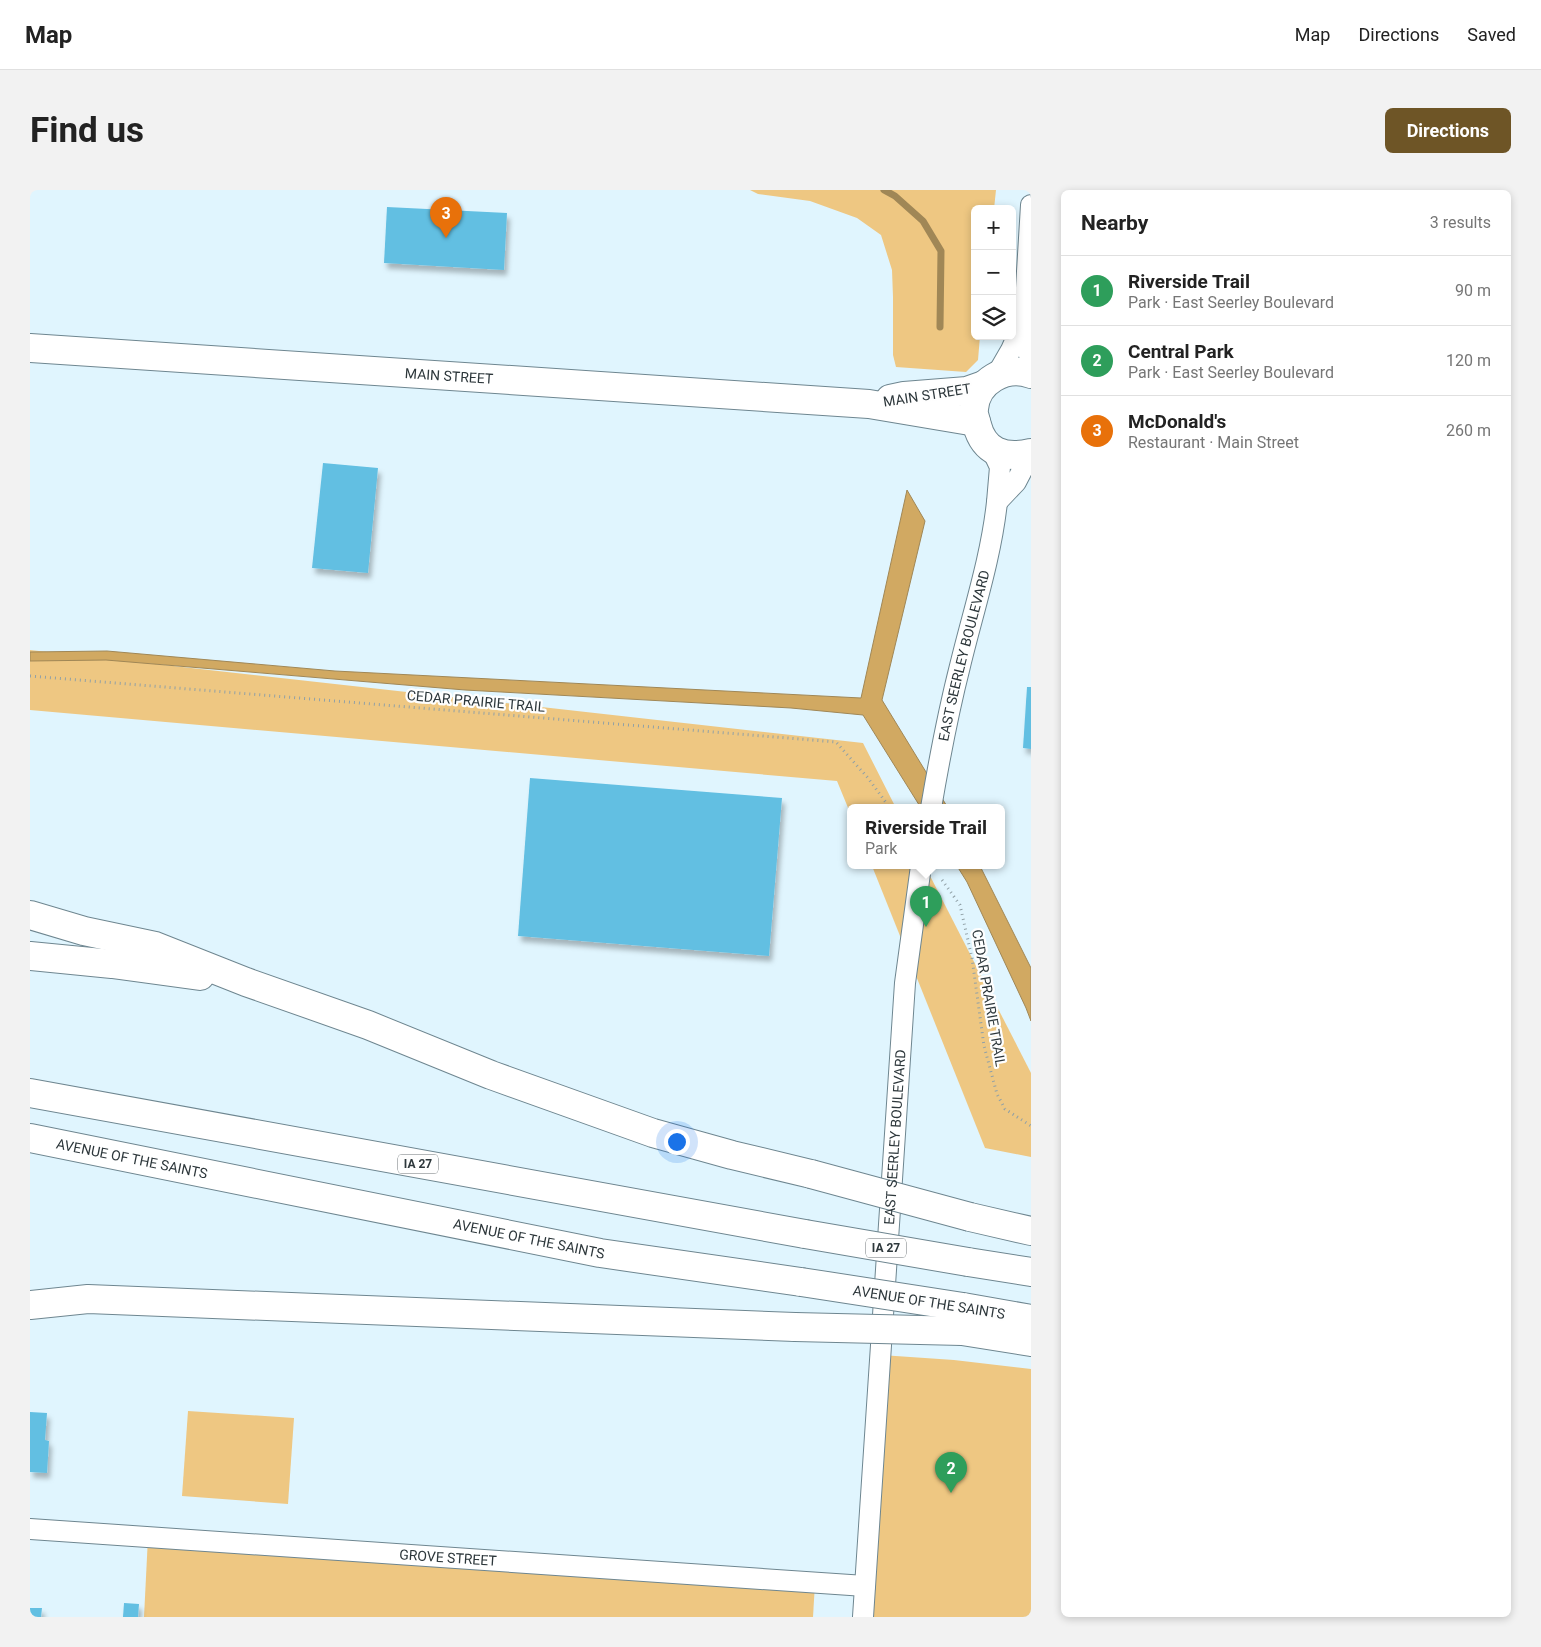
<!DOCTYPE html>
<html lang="en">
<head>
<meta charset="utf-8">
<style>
	:root { --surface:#fff; --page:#f2f2f2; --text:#222; --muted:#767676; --line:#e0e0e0; --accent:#6e5526 }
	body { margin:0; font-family:Roboto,sans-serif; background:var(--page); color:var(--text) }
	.controls { position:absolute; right:15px; top:15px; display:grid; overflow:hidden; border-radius:8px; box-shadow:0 2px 8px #0003 }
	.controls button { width:45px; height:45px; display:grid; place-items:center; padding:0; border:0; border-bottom:1px solid var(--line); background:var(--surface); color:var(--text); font:25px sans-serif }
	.you { position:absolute; left:646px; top:951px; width:18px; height:18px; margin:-12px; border:4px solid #fff; border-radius:50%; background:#1a73e8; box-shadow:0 0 0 8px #1a73e833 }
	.badge { display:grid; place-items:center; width:32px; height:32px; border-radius:50%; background:var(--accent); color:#fff; font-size:16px; font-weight:700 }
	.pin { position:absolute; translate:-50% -41px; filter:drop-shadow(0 1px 2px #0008) }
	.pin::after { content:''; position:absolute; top:26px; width:18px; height:15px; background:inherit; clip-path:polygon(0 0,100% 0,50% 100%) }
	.popup { position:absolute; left:817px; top:614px; width:158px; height:65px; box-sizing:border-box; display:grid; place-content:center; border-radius:8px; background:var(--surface); filter:drop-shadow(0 1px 4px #0005); font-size:16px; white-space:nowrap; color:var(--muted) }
	.popup b { font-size:19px; color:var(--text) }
	.popup::after { content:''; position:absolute; left:50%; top:100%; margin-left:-10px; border:10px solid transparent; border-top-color:var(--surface) }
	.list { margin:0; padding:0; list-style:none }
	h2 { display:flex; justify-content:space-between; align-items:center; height:65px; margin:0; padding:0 20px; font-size:21px }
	h2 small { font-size:16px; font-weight:400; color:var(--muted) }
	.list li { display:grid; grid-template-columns:32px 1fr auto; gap:15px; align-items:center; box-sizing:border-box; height:70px; padding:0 20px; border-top:1px solid var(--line) }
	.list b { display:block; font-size:19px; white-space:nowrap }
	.list p { margin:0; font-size:16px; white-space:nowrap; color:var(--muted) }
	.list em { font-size:16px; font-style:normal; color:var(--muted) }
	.icon { flex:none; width:28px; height:28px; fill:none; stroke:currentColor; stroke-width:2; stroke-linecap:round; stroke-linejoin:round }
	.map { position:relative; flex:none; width:1001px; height:1427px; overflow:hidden; border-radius:8px }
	header { display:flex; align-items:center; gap:30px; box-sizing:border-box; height:70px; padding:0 25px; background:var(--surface); border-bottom:1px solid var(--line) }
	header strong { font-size:24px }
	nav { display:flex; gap:28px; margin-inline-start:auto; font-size:18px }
	.intro { display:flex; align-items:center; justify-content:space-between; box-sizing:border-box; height:120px; padding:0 30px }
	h1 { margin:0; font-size:35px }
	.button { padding:12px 22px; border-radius:8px; background:var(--accent); color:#fff; font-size:18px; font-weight:700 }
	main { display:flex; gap:30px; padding:0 30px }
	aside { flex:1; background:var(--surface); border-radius:8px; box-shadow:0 2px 8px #0003 }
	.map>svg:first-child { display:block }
	.green { fill:#eec782 }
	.water { fill:#d1a962; stroke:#a08756 }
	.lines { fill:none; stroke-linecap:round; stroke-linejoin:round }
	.stream { stroke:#a08756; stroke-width:7 }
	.building { fill:#62bfe2; filter:url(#shadow) }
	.minor-casing { stroke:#6e8690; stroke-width:22 }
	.secondary-casing { stroke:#6e8690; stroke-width:30 }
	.motorway-casing { stroke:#6e8690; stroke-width:30 }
	.path { stroke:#90a0a6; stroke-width:3; stroke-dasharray:1 4; stroke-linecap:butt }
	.minor { stroke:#fff; stroke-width:20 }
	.secondary { stroke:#fff; stroke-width:28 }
	.motorway { stroke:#fff; stroke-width:28 }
	.motorway-bridge-casing { stroke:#6e8690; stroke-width:30; stroke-linecap:butt }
	.motorway-bridge { stroke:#fff; stroke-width:28 }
	.labels { text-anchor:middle; stroke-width:4.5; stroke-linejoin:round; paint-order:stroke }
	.shield { fill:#fefefe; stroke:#6c7376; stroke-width:1 }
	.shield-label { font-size:12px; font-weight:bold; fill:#2d373b }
	.street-label { font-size:14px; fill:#2d373b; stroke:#fefefe }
</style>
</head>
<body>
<header>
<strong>Map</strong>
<nav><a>Map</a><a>Directions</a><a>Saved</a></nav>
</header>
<div class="intro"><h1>Find us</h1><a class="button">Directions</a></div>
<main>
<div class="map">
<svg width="1001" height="1427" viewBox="0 0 1001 1427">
	<defs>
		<filter id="shadow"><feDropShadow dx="3" dy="5.5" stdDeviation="2.5" flood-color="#0004"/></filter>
	</defs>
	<rect width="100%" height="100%" fill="#e0f5fe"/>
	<g class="green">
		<polygon points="720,0 966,0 964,19 945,19 945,146 950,146 948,170 936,182 866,177 863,165 863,107 862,80 851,45 827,28 780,11 728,4"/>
		<polygon points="0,460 833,553 866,618 821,618 821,625 807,591 0,520"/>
		<polygon points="842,676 895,676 1001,883 1001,967 955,958"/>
		<polygon points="851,1165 924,1170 1001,1179 1001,1427 833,1427"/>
		<polygon points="158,1221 264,1228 258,1314 152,1306"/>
		<polygon points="118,1347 785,1393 783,1427 114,1427"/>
	</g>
	<g class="water">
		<polygon points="877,300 895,331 852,510 918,618 891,618 833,525 761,518 435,500 76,470 0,471 0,462 77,461 305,481 831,508"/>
		<polygon points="927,676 950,676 1001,778 1001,831 996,818 937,692"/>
	</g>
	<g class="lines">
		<polyline class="stream" points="854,0 865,6 893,31 911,61 910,137"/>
	</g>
	<g class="building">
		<polygon points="357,17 477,23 474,80 354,73"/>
		<polygon points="293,273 348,278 338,383 282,378"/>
		<polygon points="997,497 1001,497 1001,559 993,558"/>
		<polygon points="500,588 752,608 739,766 488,746"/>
		<polygon points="0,1222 17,1223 15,1250 19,1251 17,1283 0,1282"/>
		<polygon points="94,1413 109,1414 108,1427 93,1427"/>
		<polygon points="0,1418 12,1418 11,1427 0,1427"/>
	</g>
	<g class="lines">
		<defs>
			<g id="minor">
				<polyline points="994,131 1001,15"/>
				<polyline points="966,186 981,160 994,131 998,162 1001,169"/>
				<polyline points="961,258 970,277 967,312 986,292 1001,263"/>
				<path id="s1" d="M901,618C909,571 918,523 930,476C943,422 961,368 967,312"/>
				<path id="s2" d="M0,1339L835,1396"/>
				<path id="s3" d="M833,1427L875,793L891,676"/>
			</g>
			<g id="secondary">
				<path id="s4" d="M0,158L839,214L946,232"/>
				<path d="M1001,184C976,175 946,191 944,219C943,224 946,230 947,235C954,262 974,269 1001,263"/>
				<polyline points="860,209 874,206 937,201 954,195"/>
			</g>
			<g id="motorway">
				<polyline points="0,725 54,741 125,756 216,792 338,835 461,885 623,943 702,965 781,984"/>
				<polyline points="0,766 82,774 170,786"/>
				<polyline points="0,903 775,1044"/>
				<path id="s5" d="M0,948L570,1063L771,1092"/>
				<polyline points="940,1027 1001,1041"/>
				<polyline points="938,1072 1001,1082"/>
				<polyline points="0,1115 58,1109 765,1137"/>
				<polyline points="933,1117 1001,1129"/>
				<polyline points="932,1141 1001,1152"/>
			</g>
		</defs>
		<use href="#minor" class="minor-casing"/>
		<use href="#secondary" class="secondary-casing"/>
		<use href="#motorway" class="motorway-casing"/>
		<g class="path">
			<polyline points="0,486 806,552 838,588 860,618"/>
			<polyline points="912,690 930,715 942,768 954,856 967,904 975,919 1001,936"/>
		</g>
		<use href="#minor" class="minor"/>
		<use href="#secondary" class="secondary"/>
		<use href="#motorway" class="motorway"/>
		<defs>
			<g id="motorway-bridge">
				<polyline points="781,984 940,1027"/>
				<polyline points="775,1044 938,1072"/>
				<polyline points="771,1092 933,1117"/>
				<polyline points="765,1137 932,1141"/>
			</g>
		</defs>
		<use href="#motorway-bridge" class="motorway-bridge-casing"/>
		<use href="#motorway-bridge" class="motorway-bridge"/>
	</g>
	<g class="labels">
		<g class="shield">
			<rect x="368" y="964.5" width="40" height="19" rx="4"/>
			<rect x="836" y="1048.5" width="40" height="19" rx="4"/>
		</g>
		<g class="shield-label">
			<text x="388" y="978">IA 27</text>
			<text x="856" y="1062">IA 27</text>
		</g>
		<g class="street-label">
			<text dy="5" stroke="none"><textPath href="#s4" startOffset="420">MAIN STREET</textPath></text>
			<text transform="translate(897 205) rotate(-9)" y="5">MAIN STREET</text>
			<text dy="5" stroke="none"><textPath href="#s1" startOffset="156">EAST SEERLEY BOULEVARD</textPath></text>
			<text transform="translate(446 511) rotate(5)" y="5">CEDAR PRAIRIE TRAIL</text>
			<text transform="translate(959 808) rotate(80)" y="5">CEDAR PRAIRIE TRAIL</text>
			<text dy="5" stroke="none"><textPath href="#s3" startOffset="481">EAST SEERLEY BOULEVARD</textPath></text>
			<text dy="5" stroke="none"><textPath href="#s5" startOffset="104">AVENUE OF THE SAINTS</textPath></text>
			<text dy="5" stroke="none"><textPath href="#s5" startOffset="509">AVENUE OF THE SAINTS</textPath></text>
			<text transform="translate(899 1112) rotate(9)" y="5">AVENUE OF THE SAINTS</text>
			<text dy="5" stroke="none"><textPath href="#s2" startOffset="419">GROVE STREET</textPath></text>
		</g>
	</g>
</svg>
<div class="controls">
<button>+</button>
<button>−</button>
<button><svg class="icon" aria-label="layers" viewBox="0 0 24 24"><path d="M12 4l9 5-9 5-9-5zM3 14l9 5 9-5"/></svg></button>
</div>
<div class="you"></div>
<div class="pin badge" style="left:896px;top:737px;background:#2e9e5b">1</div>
<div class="popup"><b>Riverside Trail</b>Park</div>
<div class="pin badge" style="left:921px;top:1303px;background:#2e9e5b">2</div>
<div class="pin badge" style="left:416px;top:48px;background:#e8710a">3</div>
</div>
<aside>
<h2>Nearby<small>3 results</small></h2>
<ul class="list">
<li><span class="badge" style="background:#2e9e5b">1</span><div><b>Riverside Trail</b><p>Park · East Seerley Boulevard</p></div><em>90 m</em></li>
<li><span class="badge" style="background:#2e9e5b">2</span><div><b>Central Park</b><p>Park · East Seerley Boulevard</p></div><em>120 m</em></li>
<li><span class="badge" style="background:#e8710a">3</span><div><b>McDonald's</b><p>Restaurant · Main Street</p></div><em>260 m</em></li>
</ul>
</aside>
</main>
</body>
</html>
